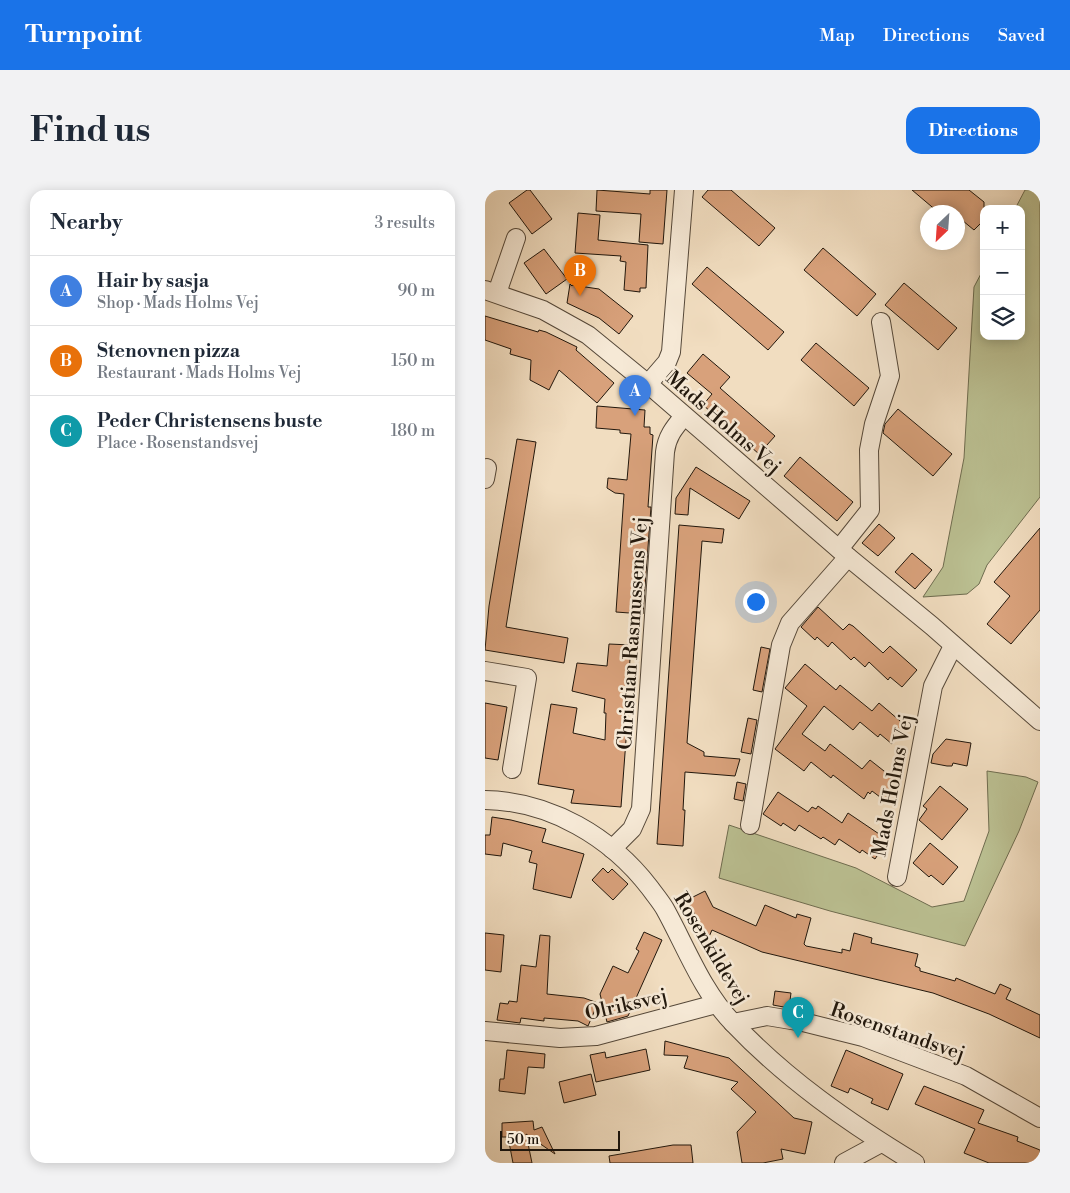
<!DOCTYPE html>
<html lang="en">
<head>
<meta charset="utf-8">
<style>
	:root { --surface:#fff; --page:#f2f2f3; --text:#1f2937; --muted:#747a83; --line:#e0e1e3; --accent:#1a73e8 }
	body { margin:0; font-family:"Libre Bodoni",serif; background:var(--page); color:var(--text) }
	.controls { position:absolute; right:15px; top:15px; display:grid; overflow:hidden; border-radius:10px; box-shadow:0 2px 12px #0003 }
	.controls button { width:45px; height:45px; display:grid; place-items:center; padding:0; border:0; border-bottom:1px solid var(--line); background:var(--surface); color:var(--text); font:25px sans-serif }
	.compass { position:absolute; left:435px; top:15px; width:45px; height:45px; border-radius:50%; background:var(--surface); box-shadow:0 2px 12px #0003; rotate:205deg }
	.scale { position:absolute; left:15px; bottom:12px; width:120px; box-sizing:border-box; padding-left:5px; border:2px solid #21170c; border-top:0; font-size:14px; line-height:18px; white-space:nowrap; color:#21170c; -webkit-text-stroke:4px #f6e9d6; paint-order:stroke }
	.you { position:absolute; left:270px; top:411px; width:18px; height:18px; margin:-12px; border:4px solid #fff; border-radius:50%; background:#1a73e8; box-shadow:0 0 0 8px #1a73e833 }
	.badge { display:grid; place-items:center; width:32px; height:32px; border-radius:50%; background:var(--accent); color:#fff; font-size:16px; font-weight:700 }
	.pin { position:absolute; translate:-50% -41px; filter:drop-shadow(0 1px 2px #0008) }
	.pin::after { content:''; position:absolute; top:26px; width:18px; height:15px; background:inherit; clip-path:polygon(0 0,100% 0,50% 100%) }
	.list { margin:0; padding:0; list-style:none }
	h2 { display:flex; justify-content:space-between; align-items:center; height:65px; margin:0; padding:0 20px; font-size:21px }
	h2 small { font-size:16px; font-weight:400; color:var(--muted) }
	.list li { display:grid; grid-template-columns:32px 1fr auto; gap:15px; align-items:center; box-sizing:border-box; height:70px; padding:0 20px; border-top:1px solid var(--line) }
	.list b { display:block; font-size:19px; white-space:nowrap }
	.list p { margin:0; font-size:16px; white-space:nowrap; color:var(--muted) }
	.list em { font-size:16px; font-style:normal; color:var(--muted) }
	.icon { flex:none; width:28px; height:28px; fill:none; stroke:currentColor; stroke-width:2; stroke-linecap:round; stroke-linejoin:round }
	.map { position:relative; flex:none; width:555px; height:973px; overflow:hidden; border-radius:15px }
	header { display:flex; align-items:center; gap:30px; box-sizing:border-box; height:70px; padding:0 25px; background:var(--accent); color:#fff }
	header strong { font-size:24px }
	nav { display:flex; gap:28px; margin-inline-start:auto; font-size:18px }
	.intro { display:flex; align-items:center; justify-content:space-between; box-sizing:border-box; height:120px; padding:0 30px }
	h1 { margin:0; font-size:35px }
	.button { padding:12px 22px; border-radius:15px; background:var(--accent); color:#fff; font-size:18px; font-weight:700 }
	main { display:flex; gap:30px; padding:0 30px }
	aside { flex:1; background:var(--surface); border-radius:15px; box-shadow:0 2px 12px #0003 }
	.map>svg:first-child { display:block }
	.green { fill:#bbc092; stroke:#6e6c4f }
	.building { fill:#d8a17b; stroke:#21170c }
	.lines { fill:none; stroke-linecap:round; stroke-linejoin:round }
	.minor-casing { stroke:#554839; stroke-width:20 }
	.minor { stroke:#f6e9d6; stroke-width:18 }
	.labels { text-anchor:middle; stroke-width:5; stroke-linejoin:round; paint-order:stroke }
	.street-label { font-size:20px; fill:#21170c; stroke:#f6e9d6 }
</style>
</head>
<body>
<header>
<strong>Turnpoint</strong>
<nav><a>Map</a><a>Directions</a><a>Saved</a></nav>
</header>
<div class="intro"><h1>Find us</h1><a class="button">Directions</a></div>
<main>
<aside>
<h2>Nearby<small>3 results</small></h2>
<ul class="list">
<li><span class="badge" style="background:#3f7fe0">A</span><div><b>Hair by sasja</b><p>Shop · Mads Holms Vej</p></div><em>90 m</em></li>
<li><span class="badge" style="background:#e8710a">B</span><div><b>Stenovnen pizza</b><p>Restaurant · Mads Holms Vej</p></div><em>150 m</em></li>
<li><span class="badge" style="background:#0f9aa8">C</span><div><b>Peder Christensens buste</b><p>Place · Rosenstandsvej</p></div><em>180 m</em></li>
</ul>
</aside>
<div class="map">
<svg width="555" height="973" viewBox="0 0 555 973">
	<rect width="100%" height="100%" fill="#f1ddc0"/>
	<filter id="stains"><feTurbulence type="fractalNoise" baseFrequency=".004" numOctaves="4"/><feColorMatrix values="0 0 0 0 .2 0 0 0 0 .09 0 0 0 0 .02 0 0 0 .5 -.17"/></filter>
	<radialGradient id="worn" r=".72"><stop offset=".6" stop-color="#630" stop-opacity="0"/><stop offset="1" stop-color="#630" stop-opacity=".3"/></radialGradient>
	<g class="green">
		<polygon points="540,0 555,0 555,307 502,375 494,394 482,404 438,407 458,377 479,268 489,97 499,78 499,146 536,146 536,19 530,19"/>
		<polygon points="502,581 541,587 553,592 534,641 480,756 345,721 234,688 244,635 371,678 447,717 479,711 504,641"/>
	</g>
	<g class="building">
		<polygon points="42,0 45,0 67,29 47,44 24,13"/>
		<polygon points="112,0 165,4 165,0 182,0 178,54 154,52 156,24 111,21"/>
		<polygon points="223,0 246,0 290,38 274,56 217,7"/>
		<polygon points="427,0 484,0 499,12 499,30 489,40 472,26 472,22 468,22 462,17 456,22 453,22"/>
		<polygon points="93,23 115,25 113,50 163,55 161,98 155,98 155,102 139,100 141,72 135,71 136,66 90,63"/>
		<polygon points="338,58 391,104 372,126 319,80"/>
		<polygon points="59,59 82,89 61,104 39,73"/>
		<polygon points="222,77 299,142 283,160 207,94"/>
		<polygon points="419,93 472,138 453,160 400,115"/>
		<polygon points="85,94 87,96 87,95 114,99 148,126 134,144 114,128 82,113"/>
		<polygon points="0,126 53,142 54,140 61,142 92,157 91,160 129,193 112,213 74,180 64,200 45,190 46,170 25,164 26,159 0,150"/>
		<polygon points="331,153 384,198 369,216 316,170"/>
		<polygon points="218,164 245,187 235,198 290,246 274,264 218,215 227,204 202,183"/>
		<polygon points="112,216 160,220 159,237 165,237 165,244 168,245 163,317 166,317 158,424 131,422 139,304 130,303 122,298 123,288 142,290 146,244 135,243 135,240 111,238"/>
		<polygon points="413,219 467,264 448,286 398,243 400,234"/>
		<polygon points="32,249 51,252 21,437 83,448 79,473 0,460 4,416"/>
		<polygon points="315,267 368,312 352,331 299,286"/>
		<polygon points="211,277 265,311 254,329 205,298 203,325 190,324 191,308"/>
		<polygon points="394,334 410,348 393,366 377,353"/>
		<polygon points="194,335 239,339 237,353 217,351 202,553 219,562 219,566 255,569 250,586 200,582 198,620 200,620 198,656 172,654"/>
		<polygon points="555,338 555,420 526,454 502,434 525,406 509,392"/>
		<polygon points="427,363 447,380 430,399 410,382"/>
		<polygon points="333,417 358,440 364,434 368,436 398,463 405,456 432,480 417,497 405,487 403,490 384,472 380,477 369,467 366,470 347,452 343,457 332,447 330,450 316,437"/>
		<polygon points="124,454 146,455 144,483 146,483 136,617 86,613 89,600 53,594 66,514 92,518 88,543 120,550 121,523 119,523 120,509 87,501 92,473 122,476"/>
		<polygon points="276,457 285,459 277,502 268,500"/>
		<polygon points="320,474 351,500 355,495 387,521 394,513 421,536 407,554 395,544 393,547 375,532 368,540 339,516 317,544 340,561 345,554 377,579 385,570 413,592 399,610 387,601 385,604 383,602 379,609 348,585 346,588 326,572 319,581 290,559 322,516 300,498"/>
		<polygon points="0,513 22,517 13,570 0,568"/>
		<polygon points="263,528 272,530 266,564 256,562"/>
		<polygon points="461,549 486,553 482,576 468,573 467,576 462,576 446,573 448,564"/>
		<polygon points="252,592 261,594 258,611 249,609"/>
		<polygon points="455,596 483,619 457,650 434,630 442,619 438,616"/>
		<polygon points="293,602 323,622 327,617 331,619 333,616 357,633 363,623 403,650 390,669 377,660 375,663 354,649 350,655 338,647 336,649 314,635 310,641 298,633 296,636 278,624"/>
		<polygon points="7,627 26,630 61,639 57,652 99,664 86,708 48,699 52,674 44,672 47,661 18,653 16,666 0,664 0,645 5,645"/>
		<polygon points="445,653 473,677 458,695 446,685 444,687 428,673"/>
		<polygon points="118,678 123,683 127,679 143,694 128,710 107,690"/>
		<polygon points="220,701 228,717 271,736 280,715 311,728 312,724 326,728 319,754 321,756 357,763 357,759 365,761 369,743 387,748 386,753 433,764 430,776 435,778 435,781 470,791 471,788 510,804 515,794 526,799 521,809 555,825 555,848 504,824 448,803 277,762 227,740 223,749 202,710"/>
		<polygon points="159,742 177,750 143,826 122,832 115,804 128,776 143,783 154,761 151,759"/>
		<polygon points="0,743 19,745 16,782 0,780"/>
		<polygon points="55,745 65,746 62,804 99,808 113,813 103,836 93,831 59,828 59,831 36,828 35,833 12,830 15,813 23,814 24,811 32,812 36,775 51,777"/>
		<polygon points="290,801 306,803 304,818 288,815"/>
		<polygon points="180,851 244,868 309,928 327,932 320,964 296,959 298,969 278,973 257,973 252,942 271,922 246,899 253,892 199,878 203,866 179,865"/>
		<polygon points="161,859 165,880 111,892 105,865 120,862 121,868"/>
		<polygon points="22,860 60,864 59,878 43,877 40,904 14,901 15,889 19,889"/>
		<polygon points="361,860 418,884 403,920 386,913 388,909 365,898 363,903 346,896"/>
		<polygon points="106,884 111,905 79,913 74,892"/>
		<polygon points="439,896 499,920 493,933 533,947 532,951 555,960 555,973 504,973 479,963 490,939 430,914"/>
		<polygon points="48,931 49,940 57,937 70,964 41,944 47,973 28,973 23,947 17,947 17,933"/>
		<polygon points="188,955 206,955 208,973 125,973 124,966"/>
	</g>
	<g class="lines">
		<defs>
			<g id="minor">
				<polyline points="0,100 58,120 103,145 163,194 363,367 447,436 555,531"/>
				<polyline points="12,103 31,48"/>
				<polyline points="163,194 182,172 186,162 199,0"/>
				<polyline points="0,289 2,278"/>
				<polyline points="354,359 385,320 384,260 389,234 405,186 396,132"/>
				<polyline points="0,481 42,488 27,579"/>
				<path d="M0,610C65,611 126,647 165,698C170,705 176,712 180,719C201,757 217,801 248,833C301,889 364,933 430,973"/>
				<polyline points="265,635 296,455 305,433 363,367"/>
				<path d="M127,659L147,639L156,619L180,262C182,246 189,238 199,226"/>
				<polyline points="412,687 448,496 468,456"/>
				<polyline points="248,833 282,826 318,832 378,847 481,886 555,928"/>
				<polyline points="0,841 75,848 111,846 231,814"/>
				<polyline points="359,973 396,953"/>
			</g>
		</defs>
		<use href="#minor" class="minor-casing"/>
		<use href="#minor" class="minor"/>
	</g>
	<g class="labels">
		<g class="street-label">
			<text transform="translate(239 232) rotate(41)" y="7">Mads Holms Vej</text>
			<text transform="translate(147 443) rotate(-86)" y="7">Christian Rasmussens Vej</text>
			<text transform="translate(407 595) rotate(-79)" y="7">Mads Holms Vej</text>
			<text transform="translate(227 758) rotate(59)" y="7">Rosenkildevej</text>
			<text transform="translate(141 814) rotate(-13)" y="7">Olriksvej</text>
			<text transform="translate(413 841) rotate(19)" y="7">Rosenstandsvej</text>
		</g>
	</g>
	<rect width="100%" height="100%" filter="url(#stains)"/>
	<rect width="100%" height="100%" fill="url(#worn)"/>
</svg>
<div class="controls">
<button>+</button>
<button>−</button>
<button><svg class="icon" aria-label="layers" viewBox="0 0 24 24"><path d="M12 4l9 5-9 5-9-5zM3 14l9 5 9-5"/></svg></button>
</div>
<svg class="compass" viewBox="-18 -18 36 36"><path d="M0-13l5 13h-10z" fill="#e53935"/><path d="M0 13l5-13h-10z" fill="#747a83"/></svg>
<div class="scale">50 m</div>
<div class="you"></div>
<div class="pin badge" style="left:150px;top:226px;background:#3f7fe0">A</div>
<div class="pin badge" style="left:95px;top:106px;background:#e8710a">B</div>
<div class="pin badge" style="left:313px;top:848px;background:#0f9aa8">C</div>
</div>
</main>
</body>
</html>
